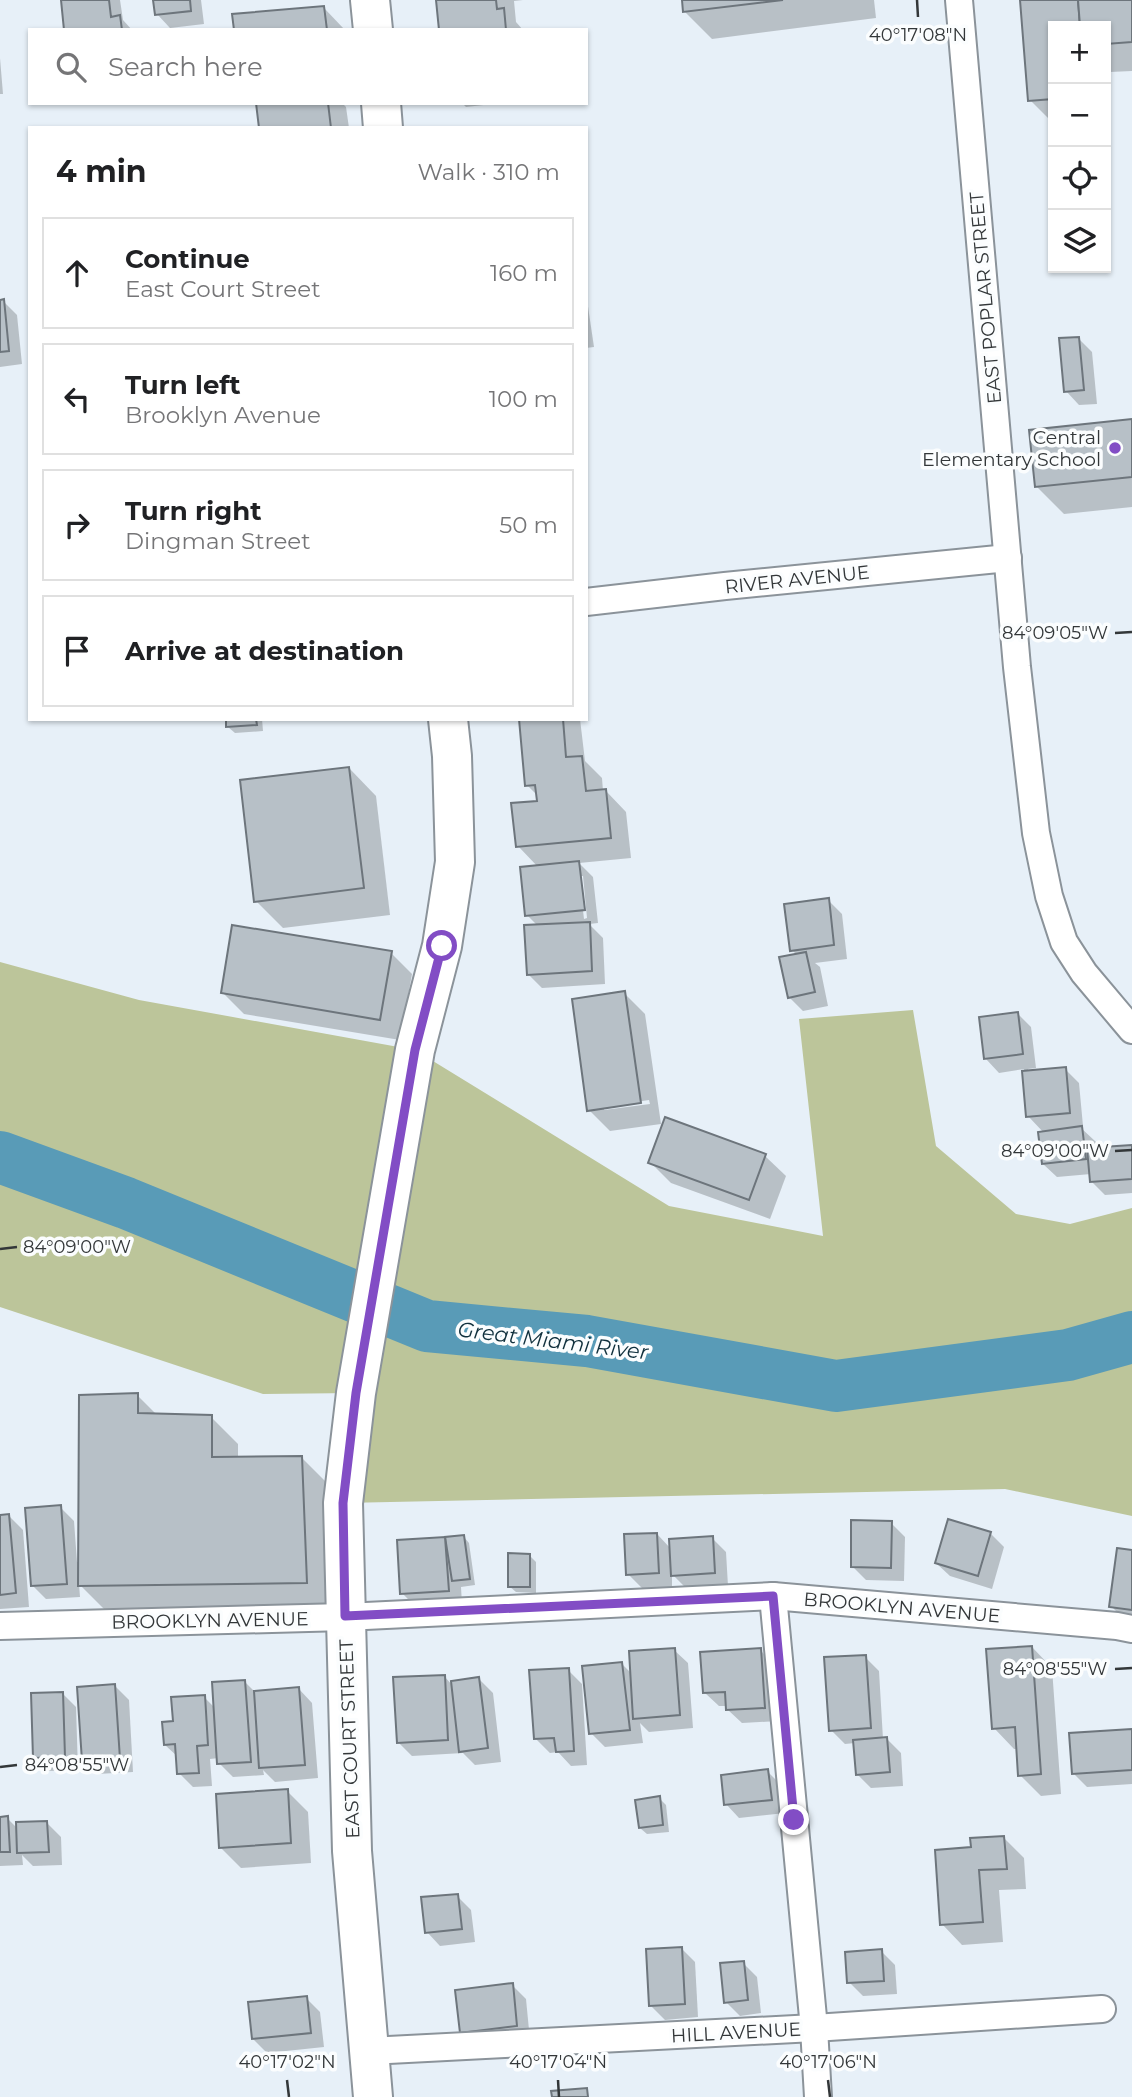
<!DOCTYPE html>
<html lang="en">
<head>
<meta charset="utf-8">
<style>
	:root { --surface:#fff; --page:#f6f6f6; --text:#202124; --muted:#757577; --line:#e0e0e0 }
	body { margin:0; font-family:Montserrat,sans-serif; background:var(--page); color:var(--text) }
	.controls { position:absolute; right:21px; top:21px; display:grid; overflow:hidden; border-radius:0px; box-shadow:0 2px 5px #0004 }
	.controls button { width:63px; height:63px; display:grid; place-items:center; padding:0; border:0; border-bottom:2px solid var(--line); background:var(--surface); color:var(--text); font:35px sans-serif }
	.stop { position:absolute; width:21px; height:21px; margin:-16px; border:5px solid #824dc5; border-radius:50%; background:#fff }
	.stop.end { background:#824dc5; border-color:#fff; box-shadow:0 2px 7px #0008 }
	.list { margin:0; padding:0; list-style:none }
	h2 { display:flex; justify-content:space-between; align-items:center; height:91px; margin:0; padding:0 28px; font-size:30px }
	h2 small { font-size:23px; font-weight:400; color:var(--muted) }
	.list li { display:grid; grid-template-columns:46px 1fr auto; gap:21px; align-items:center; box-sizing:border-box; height:112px; margin:0 14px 14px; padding:0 14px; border:2px solid var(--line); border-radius:0px }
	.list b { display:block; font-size:26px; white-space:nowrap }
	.list p { margin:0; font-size:23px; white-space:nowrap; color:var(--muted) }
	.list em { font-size:23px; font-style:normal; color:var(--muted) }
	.icon { flex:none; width:38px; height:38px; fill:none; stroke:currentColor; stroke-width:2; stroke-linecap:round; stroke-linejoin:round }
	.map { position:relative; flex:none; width:1132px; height:2097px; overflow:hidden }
	.search { position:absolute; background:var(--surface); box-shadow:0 2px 5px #0004; left:28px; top:28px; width:560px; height:77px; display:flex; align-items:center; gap:18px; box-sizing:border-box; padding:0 24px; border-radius:0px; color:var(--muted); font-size:26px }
	.panel { position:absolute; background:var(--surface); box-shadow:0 2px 5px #0004; left:28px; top:126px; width:560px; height:595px; border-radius:0px }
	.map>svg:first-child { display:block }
	.green { fill:#bcc59a }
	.shadow { fill:#0003; fill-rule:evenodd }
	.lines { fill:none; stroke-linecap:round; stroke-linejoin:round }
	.river { stroke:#599bb7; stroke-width:52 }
	.building { fill:#b7c0c7; stroke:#6d757c; stroke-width:2 }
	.minor-casing { stroke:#8b939a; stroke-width:30 }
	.secondary-casing { stroke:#8b939a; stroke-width:42 }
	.minor { stroke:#fff; stroke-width:26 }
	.secondary { stroke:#fff; stroke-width:38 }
	.route { stroke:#824dc5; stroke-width:9 }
	.ticks { fill:none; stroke:#333739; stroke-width:2.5 }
	.poi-dot { fill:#824dc5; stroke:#fbfdfe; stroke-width:2.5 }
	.labels { text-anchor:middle; stroke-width:7; stroke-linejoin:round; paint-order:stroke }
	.street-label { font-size:19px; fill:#333739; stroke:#fbfdfe }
	.poi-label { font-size:19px; fill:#333739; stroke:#fbfdfe; text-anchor:end }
	.water-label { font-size:21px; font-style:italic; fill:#10303d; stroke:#fbfdfe }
	.ticks-label { font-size:18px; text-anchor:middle; fill:#333739; stroke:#fbfdfe; stroke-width:7; stroke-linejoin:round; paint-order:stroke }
</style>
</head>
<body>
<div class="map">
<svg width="1132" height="2097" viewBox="0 0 1132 2097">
	<rect width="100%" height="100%" fill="#e7f0f8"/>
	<polygon class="green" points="0,962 139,1000 415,1050 669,1206 823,1236 799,1019 913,1010 936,1146 1016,1214 1070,1224 1132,1208 1132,1516 1005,1489 343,1503 355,1393 263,1394 0,1307"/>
	<g class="shadow">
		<polygon points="63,0 120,0 123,20 132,30 66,30"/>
		<polygon points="155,0 201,0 204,24 170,28 157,14"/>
		<polygon points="438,0 523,0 514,1 516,22 523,30 440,30"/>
		<polygon points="684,0 874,0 876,18 712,39 685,12"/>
		<polygon points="1022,0 1132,0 1132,71 1110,72 1106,68 1106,26 1053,26 1053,121 1051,121 1030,100"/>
		<polygon points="324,8 345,30 235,30"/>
		<polygon points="0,58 3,94 0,94"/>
		<polygon points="258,103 342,103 346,107 349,128 260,128"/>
		<polygon points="462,103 501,103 466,107"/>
		<polygon points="586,293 594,347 586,348"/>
		<polygon points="3,301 17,315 22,364 0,367 0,302"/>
		<polygon points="1078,338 1092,352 1097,404 1079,405 1066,391"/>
		<polygon points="1132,421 1132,507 1064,514 1037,487"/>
		<polygon points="228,719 262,719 263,731 235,733 228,727"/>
		<path d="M520,719H580L585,761L602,778L603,791H606L626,812L631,858L579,863L593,877L598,923L589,924L603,938L605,984L542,988L528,974L538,926L527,915L538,867L518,846L539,802L538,796L527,785ZM579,876H583L587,918L584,919Z"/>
		<polygon points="349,768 376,796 390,915 283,928 256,901"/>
		<polygon points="828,900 842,914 847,959 815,963 820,967 828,1006 803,1011 789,997 797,955 792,950"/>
		<polygon points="391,953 412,974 400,1040 244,1014 223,993"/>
		<path d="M624,993L645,1014L661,1124L610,1131L589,1110ZM649,1100L650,1104L604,1110V1107Z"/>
		<polygon points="1018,1014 1031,1027 1036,1068 1028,1069 1029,1072 1065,1069 1079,1083 1083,1126 1080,1127 1096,1142 1096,1149 1132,1147 1132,1193 1105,1195 1091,1181 1091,1174 1057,1177 1043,1164 1044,1133 1028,1116 1024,1069 999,1073 986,1059"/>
		<polygon points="765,1156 786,1176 770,1219 671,1183 650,1162"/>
		<polygon points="137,1395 157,1415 211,1417 238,1444 238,1459 302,1458 329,1485 333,1610 107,1612 79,1584 80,1597 46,1599 32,1585 60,1507 74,1521 77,1562 80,1562"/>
		<polygon points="0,1516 9,1516 23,1530 29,1607 0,1609"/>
		<polygon points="891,1523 905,1537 904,1581 866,1580 852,1566"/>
		<polygon points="990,1533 1004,1547 992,1589 950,1576 936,1563"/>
		<polygon points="657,1534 672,1550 712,1538 726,1552 728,1586 687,1589 672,1574 672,1587 642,1588 628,1574"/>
		<polygon points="463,1536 469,1543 475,1585 461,1587 462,1604 416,1607 402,1593 399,1542"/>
		<polygon points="1132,1552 1132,1621 1125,1620 1111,1606"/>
		<polygon points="529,1555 536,1562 536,1593 516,1592 509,1586"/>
		<polygon points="1032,1647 1052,1668 1061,1794 1041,1796 1020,1775 1018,1749 1014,1749 994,1728"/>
		<polygon points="674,1650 688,1663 693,1728 649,1732 640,1723 643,1743 605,1747 591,1733 622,1664 632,1674"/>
		<polygon points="760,1650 774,1664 778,1721 742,1723 728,1710 728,1706 719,1706 705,1693"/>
		<polygon points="865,1657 879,1671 883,1739 887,1739 901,1753 903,1786 871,1788 857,1774 855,1743 845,1744 831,1730"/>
		<polygon points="568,1670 582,1684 587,1765 571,1766 558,1752 550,1753 536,1739"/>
		<polygon points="444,1676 453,1686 479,1679 493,1693 501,1762 475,1765 463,1753 412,1756 398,1742"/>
		<polygon points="245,1682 255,1692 299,1689 312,1703 318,1778 275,1782 263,1770 264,1775 233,1777 219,1763 219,1758 210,1759 212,1786 193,1787 179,1773 178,1757 165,1745 174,1723 204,1697 215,1708"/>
		<polygon points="115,1686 129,1700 133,1772 97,1774 83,1760"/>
		<polygon points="62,1693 76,1707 78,1770 49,1771 35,1757"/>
		<polygon points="1132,1731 1132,1784 1087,1787 1073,1773"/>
		<polygon points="767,1771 781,1785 785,1813 739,1818 726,1804"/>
		<polygon points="287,1791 308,1812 311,1863 241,1868 220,1847"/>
		<polygon points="659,1798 666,1805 669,1832 647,1834 640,1828"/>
		<polygon points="7,1818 18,1829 47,1823 61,1837 62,1865 33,1866 22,1855 23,1865 0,1866 0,1819"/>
		<polygon points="1003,1837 1024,1858 1026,1889 999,1890 1003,1942 962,1945 942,1924 972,1849"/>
		<polygon points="457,1896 471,1910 475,1942 440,1946 427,1932"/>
		<polygon points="681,1948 695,1962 698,2017 665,2020 651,2006"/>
		<polygon points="881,1951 895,1965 897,1994 863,1996 849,1982"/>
		<polygon points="743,1963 757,1977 761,2013 740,2016 726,2002"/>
		<polygon points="512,1985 526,1999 530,2040 476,2046 462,2032"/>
		<polygon points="306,1998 320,2012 324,2047 267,2053 253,2039"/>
	</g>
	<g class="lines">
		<polyline class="river" points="0,1157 126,1203 427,1326 587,1341 836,1386 1068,1355 1132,1337"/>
	</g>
	<g class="building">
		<polygon points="61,0 109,0 111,17 120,15 122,30 64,30"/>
		<polygon points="153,0 190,0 191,11 155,15"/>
		<polygon points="436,0 496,0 497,9 504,8 506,30 439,30"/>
		<polygon points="682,0 783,0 683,12"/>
		<polygon points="1020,0 1078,0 1080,26 1053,26 1053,99 1028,101"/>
		<polygon points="1078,0 1132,0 1132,42 1106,44 1106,26 1080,26"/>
		<polygon points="324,6 327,30 234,30 232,14"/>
		<polygon points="256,103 328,103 331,128 259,128"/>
		<polygon points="4,299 9,351 0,352 0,300"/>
		<polygon points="1079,337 1084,390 1064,392 1059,338"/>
		<polygon points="1132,419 1132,477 1035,487 1029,430"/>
		<polygon points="226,719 256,719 257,725 226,727"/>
		<polygon points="519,719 563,719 566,757 582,756 586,791 606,789 611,838 516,847 511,803 537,801 535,785 525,786"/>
		<polygon points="349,767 364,888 254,902 240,780"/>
		<polygon points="579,861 585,910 525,916 520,867"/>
		<polygon points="829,898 834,945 790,951 784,904"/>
		<polygon points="590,922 592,971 527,975 524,925"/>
		<polygon points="232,925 392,951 380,1020 221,993"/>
		<polygon points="806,952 815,992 788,998 779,957"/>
		<polygon points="625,991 641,1103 587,1111 572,999"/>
		<polygon points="1018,1012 1023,1054 984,1059 979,1017"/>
		<polygon points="1066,1067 1070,1113 1026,1117 1022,1071"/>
		<polygon points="665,1117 766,1154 749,1200 648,1163"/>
		<polygon points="1082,1126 1086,1159 1042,1164 1038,1132"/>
		<polygon points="1132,1145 1132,1179 1090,1182 1087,1148"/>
		<polygon points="138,1393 138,1413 212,1415 212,1457 302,1456 307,1583 78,1586 79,1395"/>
		<polygon points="61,1505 67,1584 31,1586 25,1508"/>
		<polygon points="9,1514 16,1593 0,1595 0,1515"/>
		<polygon points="948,1519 991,1532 978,1576 935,1563"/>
		<polygon points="851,1520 892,1521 891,1568 851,1567"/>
		<polygon points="657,1533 659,1573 626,1575 624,1534"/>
		<polygon points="464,1535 470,1579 452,1581 445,1537"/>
		<polygon points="713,1536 715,1573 671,1576 669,1539"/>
		<polygon points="445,1537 449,1591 400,1594 397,1540"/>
		<polygon points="1117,1548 1132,1550 1132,1610 1109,1607"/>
		<polygon points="508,1553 530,1554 530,1587 508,1587"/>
		<polygon points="1032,1646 1041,1774 1018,1776 1015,1727 992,1729 986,1649"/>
		<polygon points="675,1648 680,1715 633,1719 629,1651"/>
		<polygon points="761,1648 765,1708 726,1710 725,1692 703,1693 700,1652"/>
		<polygon points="866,1655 871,1728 829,1731 824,1657"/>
		<polygon points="622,1662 630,1730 589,1734 582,1666"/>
		<polygon points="569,1668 574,1751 556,1752 554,1738 534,1739 529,1670"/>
		<polygon points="445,1675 448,1740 397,1743 393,1677"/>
		<polygon points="479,1677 488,1748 459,1752 451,1681"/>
		<polygon points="245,1680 251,1762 217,1764 212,1682"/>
		<polygon points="115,1684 120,1759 82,1761 77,1687"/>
		<polygon points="299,1687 305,1765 259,1768 254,1691"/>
		<polygon points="63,1692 65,1757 33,1758 31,1693"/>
		<polygon points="205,1695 208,1745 197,1746 199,1773 177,1774 175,1744 164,1745 162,1722 173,1721 171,1697"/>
		<polygon points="1132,1729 1132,1770 1072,1774 1069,1733"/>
		<polygon points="887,1737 890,1772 856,1775 853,1740"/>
		<polygon points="768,1769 772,1800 724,1805 721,1775"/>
		<polygon points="288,1789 291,1843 219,1848 216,1794"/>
		<polygon points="660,1796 663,1825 639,1828 635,1800"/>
		<polygon points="8,1816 10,1852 0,1852 0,1817"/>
		<polygon points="47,1821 49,1852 17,1853 16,1822"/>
		<polygon points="1004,1836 1007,1869 979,1870 983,1922 940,1925 935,1850 971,1847 970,1838"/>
		<polygon points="458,1894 462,1929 425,1933 421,1897"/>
		<polygon points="682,1947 685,2004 649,2006 646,1949"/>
		<polygon points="882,1949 884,1981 847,1983 845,1952"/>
		<polygon points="744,1961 748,2000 724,2003 720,1963"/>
		<polygon points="513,1983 517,2026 460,2033 455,1990"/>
		<polygon points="307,1996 311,2033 252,2039 248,2002"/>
		<polygon points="587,2088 588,2097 552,2097 551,2091"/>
	</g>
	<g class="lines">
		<defs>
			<g id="minor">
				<polyline points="959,0 1017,667 1036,833 1049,896 1064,942 1084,973 1132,1030"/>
				<polyline points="586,602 725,586 1008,558"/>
				<polyline points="773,1596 814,2028 818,2097"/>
				<polyline points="0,1626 345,1617 773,1596 1117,1626 1132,1629"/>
				<polyline points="369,2051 814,2028 1102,2009"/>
			</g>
			<g id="secondary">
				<polyline points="370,0 373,30"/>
				<polyline points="381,103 383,128"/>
				<polyline points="373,2097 352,1851 343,1503 356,1393 415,1050 442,946 455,862 452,756 448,719"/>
			</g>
		</defs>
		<use href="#minor" class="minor-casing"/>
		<use href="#secondary" class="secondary-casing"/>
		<use href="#minor" class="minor"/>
		<use href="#secondary" class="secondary"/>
	</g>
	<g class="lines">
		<polyline class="route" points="442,946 415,1050 356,1393 343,1503 345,1616 773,1596 794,1820"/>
	</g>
	<path class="ticks" d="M917,0L918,17M1115,633L1132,632M1115,1151L1132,1150M0,1249L17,1247M1115,1669L1132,1668M0,1767L17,1765M287,2080L289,2097M558,2080L559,2097M828,2080L830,2097"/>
	<circle class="poi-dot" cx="1115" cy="448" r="7"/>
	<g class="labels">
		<g class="street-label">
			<text transform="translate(985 298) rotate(-95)" y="7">EAST POPLAR STREET</text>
			<text transform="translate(797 579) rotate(-6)" y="7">RIVER AVENUE</text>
			<text transform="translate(902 1607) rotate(5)" y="7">BROOKLYN AVENUE</text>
			<text transform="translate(210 1620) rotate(-1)" y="7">BROOKLYN AVENUE</text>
			<text transform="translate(349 1739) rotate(-92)" y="7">EAST COURT STREET</text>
			<text transform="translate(736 2032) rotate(-3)" y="7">HILL AVENUE</text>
		</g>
		<g class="poi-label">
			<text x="1101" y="444">Central<tspan x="1101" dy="22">Elementary School</tspan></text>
		</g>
		<g class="water-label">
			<text transform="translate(553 1341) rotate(7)" y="7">Great Miami River</text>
		</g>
	</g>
	<g class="ticks-label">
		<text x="918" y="41">40°17'08"N</text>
		<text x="1055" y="639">84°09'05"W</text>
		<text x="1055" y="1157">84°09'00"W</text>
		<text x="77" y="1253">84°09'00"W</text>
		<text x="1055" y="1675">84°08'55"W</text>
		<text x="77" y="1771">84°08'55"W</text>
		<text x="287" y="2068">40°17'02"N</text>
		<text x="558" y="2068">40°17'04"N</text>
		<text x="828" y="2068">40°17'06"N</text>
	</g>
</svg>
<div class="controls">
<button>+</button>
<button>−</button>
<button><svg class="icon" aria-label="locate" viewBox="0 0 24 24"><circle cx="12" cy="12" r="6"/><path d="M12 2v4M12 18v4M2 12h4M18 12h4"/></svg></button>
<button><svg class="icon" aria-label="layers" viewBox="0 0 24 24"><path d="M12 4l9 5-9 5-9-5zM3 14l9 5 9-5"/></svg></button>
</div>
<div class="stop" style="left:442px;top:946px"></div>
<div class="stop end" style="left:794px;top:1820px"></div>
<div class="search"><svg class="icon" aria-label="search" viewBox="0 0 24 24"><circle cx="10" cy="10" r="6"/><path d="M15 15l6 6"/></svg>Search here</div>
<section class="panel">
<h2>4 min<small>Walk · 310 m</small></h2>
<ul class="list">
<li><svg class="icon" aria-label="ahead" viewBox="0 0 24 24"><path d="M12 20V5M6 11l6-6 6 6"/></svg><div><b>Continue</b><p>East Court Street</p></div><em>160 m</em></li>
<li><svg class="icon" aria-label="left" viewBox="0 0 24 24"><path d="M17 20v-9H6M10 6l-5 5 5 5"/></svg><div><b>Turn left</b><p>Brooklyn Avenue</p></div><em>100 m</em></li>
<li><svg class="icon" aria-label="right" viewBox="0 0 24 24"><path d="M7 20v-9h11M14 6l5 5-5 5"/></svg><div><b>Turn right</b><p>Dingman Street</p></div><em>50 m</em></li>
<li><svg class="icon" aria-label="arrive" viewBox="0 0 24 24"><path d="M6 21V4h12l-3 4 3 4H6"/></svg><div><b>Arrive at destination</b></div></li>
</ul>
</section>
</div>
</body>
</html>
